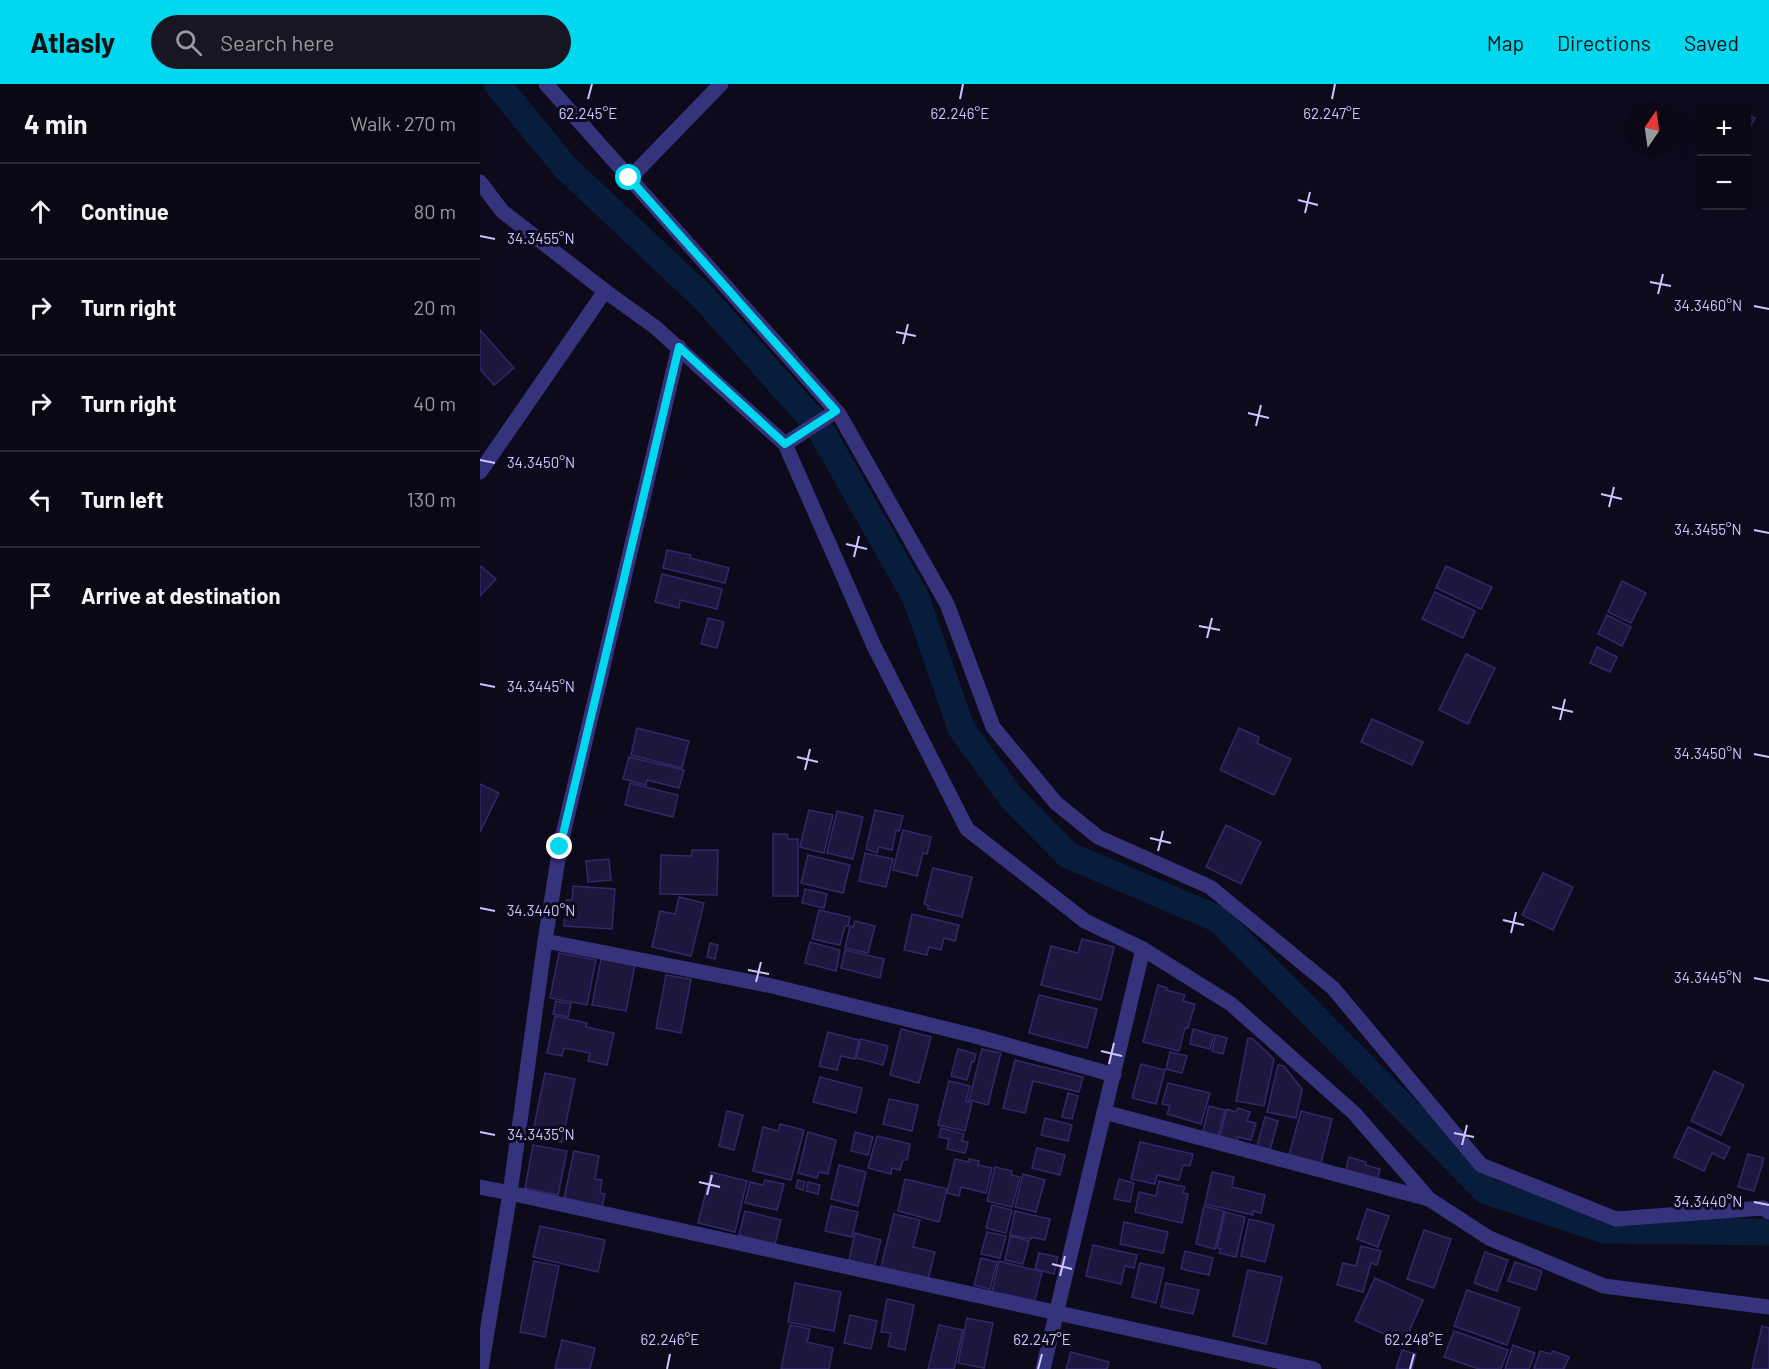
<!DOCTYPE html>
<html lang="en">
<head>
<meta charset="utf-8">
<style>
	:root { --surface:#0a0815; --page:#181622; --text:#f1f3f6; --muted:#999aa0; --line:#2a2934; --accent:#00d8f0 }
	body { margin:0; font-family:Barlow,sans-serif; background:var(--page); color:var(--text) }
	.controls { position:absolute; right:18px; top:18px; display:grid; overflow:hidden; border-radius:9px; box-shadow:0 6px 24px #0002 }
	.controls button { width:54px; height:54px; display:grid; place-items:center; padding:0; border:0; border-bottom:2px solid var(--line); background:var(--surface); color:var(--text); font:30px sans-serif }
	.compass { position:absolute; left:1145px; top:18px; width:54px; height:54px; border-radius:50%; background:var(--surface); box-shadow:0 6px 24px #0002; rotate:13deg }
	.stop { position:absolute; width:18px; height:18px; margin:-14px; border:4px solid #00d8f0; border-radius:50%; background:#fff }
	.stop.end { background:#00d8f0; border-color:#fff; box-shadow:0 2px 6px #0008 }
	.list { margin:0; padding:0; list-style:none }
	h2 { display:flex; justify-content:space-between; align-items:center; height:78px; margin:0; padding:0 24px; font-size:26px }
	h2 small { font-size:20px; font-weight:400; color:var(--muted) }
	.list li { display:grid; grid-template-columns:39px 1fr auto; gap:18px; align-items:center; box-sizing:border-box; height:96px; padding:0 24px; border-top:2px solid var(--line) }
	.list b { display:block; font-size:22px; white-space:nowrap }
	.list em { font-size:20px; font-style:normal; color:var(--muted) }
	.icon { flex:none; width:33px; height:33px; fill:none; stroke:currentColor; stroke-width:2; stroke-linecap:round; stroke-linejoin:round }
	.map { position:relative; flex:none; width:1289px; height:1285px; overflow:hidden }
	header { display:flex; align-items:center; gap:36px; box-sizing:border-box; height:84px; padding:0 30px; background:var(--accent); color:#111 }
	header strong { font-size:28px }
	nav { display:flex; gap:33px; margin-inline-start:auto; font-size:21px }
	.search { width:420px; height:54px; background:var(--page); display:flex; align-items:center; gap:15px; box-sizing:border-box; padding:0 21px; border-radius:33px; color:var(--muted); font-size:22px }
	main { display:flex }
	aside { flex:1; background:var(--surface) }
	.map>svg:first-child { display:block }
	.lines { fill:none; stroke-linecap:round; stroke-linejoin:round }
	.canal { stroke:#081c3c; stroke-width:27 }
	.building { fill:#1e163d; stroke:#34276a; stroke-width:1.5 }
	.minor { stroke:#36337d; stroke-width:15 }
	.tertiary { stroke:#36337d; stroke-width:15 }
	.route { stroke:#00d8f0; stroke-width:8 }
	.ticks { fill:none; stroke:#cbc5ff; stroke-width:2 }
	.ticks-label { font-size:15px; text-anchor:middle; fill:#cbc5ff; stroke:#0d0a1c; stroke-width:6; stroke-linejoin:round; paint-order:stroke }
</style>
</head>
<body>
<header>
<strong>Atlasly</strong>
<div class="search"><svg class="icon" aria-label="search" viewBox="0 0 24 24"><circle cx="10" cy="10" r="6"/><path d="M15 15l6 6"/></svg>Search here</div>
<nav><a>Map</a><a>Directions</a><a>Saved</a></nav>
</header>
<main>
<aside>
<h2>4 min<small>Walk · 270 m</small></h2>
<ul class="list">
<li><svg class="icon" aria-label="ahead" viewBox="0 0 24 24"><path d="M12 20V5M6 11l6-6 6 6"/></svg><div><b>Continue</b></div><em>80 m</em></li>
<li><svg class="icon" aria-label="right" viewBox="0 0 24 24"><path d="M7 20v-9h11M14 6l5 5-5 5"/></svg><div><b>Turn right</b></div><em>20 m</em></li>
<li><svg class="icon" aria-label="right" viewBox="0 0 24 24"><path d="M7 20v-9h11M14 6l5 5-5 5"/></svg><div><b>Turn right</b></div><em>40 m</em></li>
<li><svg class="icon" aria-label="left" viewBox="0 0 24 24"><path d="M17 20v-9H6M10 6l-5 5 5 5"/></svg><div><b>Turn left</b></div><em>130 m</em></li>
<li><svg class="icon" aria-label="arrive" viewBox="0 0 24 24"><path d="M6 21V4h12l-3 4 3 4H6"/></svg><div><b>Arrive at destination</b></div></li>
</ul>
</aside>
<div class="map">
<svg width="1289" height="1285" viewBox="0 0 1289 1285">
	<rect width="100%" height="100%" fill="#0d0a1c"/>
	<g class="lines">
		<polyline class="canal" points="17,0 85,83 224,214 339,343 436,514 481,644 531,713 588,771 738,835 1006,1107 1125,1146 1289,1148"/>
	</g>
	<g class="building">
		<polygon points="1266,30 1275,34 1266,50"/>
		<polygon points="0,246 34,284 14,301 0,285"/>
		<polygon points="187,466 211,471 210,474 249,484 245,499 183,484"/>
		<polygon points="1,482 16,495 0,512 0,484"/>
		<polygon points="966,482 1012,503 1001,525 956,504"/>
		<polygon points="182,490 242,505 237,525 200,516 199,524 175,518"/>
		<polygon points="1142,497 1166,509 1151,539 1128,528"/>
		<polygon points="955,508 995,527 983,554 942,535"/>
		<polygon points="1127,531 1151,543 1142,562 1118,550"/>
		<polygon points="228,534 244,538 237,564 221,560"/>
		<polygon points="1117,563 1137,573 1130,588 1110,579"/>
		<polygon points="986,570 1015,584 988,640 959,626"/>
		<polygon points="892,635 943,658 932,681 881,658"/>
		<polygon points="157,644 209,657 202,684 151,671"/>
		<polygon points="759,644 779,653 777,659 811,675 794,711 740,686"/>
		<polygon points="149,673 204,686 199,704 167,696 166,701 143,695"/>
		<polygon points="150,699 198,711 193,733 145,721"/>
		<polygon points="0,700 19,709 0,748"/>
		<polygon points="329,726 353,731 344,769 320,763"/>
		<polygon points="395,726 423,732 419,747 416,746 412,766 399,763 397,769 386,765"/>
		<polygon points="357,727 383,733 373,775 347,769"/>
		<polygon points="746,741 781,758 761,800 726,783"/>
		<polygon points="423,746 451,753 447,770 443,769 437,792 413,786"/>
		<polygon points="293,750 307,750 308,755 318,755 318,812 293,812"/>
		<polygon points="212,766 238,766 237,811 180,810 181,771 211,772"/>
		<polygon points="385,769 413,775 406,803 379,797"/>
		<polygon points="328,771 370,781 363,809 321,799"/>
		<polygon points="129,775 131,796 108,798 106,777"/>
		<polygon points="453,784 492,793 482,833 448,825 448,821 444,820"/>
		<polygon points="1063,789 1093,803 1073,846 1042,831"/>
		<polygon points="93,802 135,805 132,845 84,842 86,816 92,816"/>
		<polygon points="325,805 347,810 344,824 322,819"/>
		<polygon points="199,813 224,819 211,872 172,863 180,827 195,830"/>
		<polygon points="339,826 370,833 368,842 365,842 360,861 332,855"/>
		<polygon points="432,830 479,841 475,857 464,854 461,866 449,863 447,871 424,866"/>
		<polygon points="375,837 395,842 388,869 365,864 370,842 373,843"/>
		<polygon points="602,855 634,863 621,916 561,901 571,862 598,869"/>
		<polygon points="330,858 360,866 356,887 325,879"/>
		<polygon points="230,859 238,861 235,875 227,873"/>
		<polygon points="365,866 404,875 400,894 361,884"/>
		<polygon points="79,869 116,876 107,921 70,914"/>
		<polygon points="121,875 155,881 146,927 112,921"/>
		<polygon points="186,891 211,895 201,949 176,944"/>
		<polygon points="678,901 687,904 686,906 705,911 703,917 715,920 708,944 705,944 699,967 663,958"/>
		<polygon points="559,911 617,925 607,964 549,949"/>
		<polygon points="76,917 91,920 88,933 73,930"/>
		<polygon points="75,932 107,939 106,943 134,949 127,981 108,977 110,969 84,964 82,972 67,969"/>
		<polygon points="421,945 451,953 439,999 410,991"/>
		<polygon points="713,945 734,951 730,965 710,960"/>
		<polygon points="348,948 379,956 375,975 361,972 357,986 339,982"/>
		<polygon points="736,951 747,954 743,970 732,967"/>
		<polygon points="768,954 773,955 794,975 784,1022 756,1017"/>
		<polygon points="381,955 408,962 403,981 376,974"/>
		<polygon points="478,965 496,970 494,978 492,977 487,996 471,992"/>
		<polygon points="502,965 521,969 508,1021 489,1016"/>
		<polygon points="690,968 707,972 702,989 686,985"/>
		<polygon points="535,976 603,993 599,1008 553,997 545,1029 523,1024"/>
		<polygon points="661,980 685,986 676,1020 652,1014"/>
		<polygon points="798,981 804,982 822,1005 816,1034 787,1028"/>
		<polygon points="1234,987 1264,1001 1241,1051 1211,1037"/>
		<polygon points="65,989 95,995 82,1058 52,1052"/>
		<polygon points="340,993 382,1004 376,1029 333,1018"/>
		<polygon points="469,997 490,1002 486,1017 492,1019 485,1047 458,1041"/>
		<polygon points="688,999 730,1009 721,1040 687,1030 690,1022 682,1020"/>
		<polygon points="588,1009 598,1012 592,1035 582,1033"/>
		<polygon points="409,1015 438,1021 432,1047 403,1040"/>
		<polygon points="729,1022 745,1026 737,1056 722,1051"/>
		<polygon points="758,1024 770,1028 767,1037 776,1039 771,1056 758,1053 756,1060 739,1055 747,1025 756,1028"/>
		<polygon points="247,1027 263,1031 254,1066 239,1062"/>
		<polygon points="821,1027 852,1035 841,1079 809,1071"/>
		<polygon points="785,1033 798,1037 790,1066 777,1062"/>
		<polygon points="565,1034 592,1041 588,1057 561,1051"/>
		<polygon points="300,1040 324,1046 311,1096 273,1087 283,1043 298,1047"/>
		<polygon points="1208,1043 1250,1063 1244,1075 1232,1069 1224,1087 1194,1073"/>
		<polygon points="461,1044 484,1050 482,1057 488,1058 485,1069 467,1065 469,1055 459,1053"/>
		<polygon points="328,1048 356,1056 348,1090 339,1088 337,1094 318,1089"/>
		<polygon points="375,1048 393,1053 388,1071 371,1067"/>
		<polygon points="397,1052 430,1060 427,1076 423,1076 420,1086 412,1084 411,1090 388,1084"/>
		<polygon points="660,1058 713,1070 710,1082 703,1081 699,1096 677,1091 675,1100 651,1095"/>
		<polygon points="53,1061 87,1067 78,1111 45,1104"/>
		<polygon points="557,1064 585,1071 580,1091 552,1084"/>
		<polygon points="94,1067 119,1072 115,1095 122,1096 120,1109 125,1110 122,1123 84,1115"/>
		<polygon points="1268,1070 1284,1074 1274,1107 1258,1103"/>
		<polygon points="869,1073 886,1078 885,1081 900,1085 897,1097 865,1089"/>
		<polygon points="475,1075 489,1078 489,1075 499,1077 498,1081 512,1084 506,1109 481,1103 479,1112 467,1109"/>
		<polygon points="359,1081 386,1088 378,1122 351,1115"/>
		<polygon points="515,1083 532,1087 531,1091 540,1093 532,1123 507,1117"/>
		<polygon points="231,1088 267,1097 255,1148 218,1139"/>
		<polygon points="732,1088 754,1093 752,1103 785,1111 781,1129 773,1127 773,1131 725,1120"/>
		<polygon points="543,1090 565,1096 556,1128 535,1123"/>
		<polygon points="425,1095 467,1105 459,1138 418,1127"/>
		<polygon points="639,1095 654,1099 650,1118 634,1115"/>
		<polygon points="285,1096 304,1100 297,1126 265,1119 270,1098 283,1101"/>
		<polygon points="318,1096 325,1098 323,1106 316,1104"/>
		<polygon points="679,1097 705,1103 703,1109 708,1110 702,1139 655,1128 659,1108 676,1112"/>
		<polygon points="328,1098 340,1101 338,1110 326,1107"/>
		<polygon points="512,1121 532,1126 526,1149 506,1144"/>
		<polygon points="351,1122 378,1128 372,1153 345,1147"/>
		<polygon points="724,1122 744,1127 735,1165 716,1160"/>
		<polygon points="887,1125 909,1132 898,1163 877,1155"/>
		<polygon points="265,1127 301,1136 295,1160 259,1151"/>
		<polygon points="535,1127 570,1135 565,1156 551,1153 551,1155 530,1151"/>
		<polygon points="745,1128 765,1133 756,1173 739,1169 741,1165 737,1164"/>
		<polygon points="414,1130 440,1136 433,1163 455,1168 448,1195 401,1183"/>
		<polygon points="769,1135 794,1141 785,1178 761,1172"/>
		<polygon points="644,1138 688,1148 683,1169 640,1160"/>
		<polygon points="60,1142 125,1156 118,1188 53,1173"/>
		<polygon points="944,1146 971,1155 954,1204 927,1195"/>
		<polygon points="507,1148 526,1152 520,1174 501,1170"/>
		<polygon points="375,1149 401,1156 394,1183 369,1176"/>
		<polygon points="530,1152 549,1157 543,1180 525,1176"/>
		<polygon points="613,1161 657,1171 654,1184 645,1182 641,1200 606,1192"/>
		<polygon points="881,1162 901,1167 897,1181 891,1179 883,1208 857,1201 863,1179 876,1182"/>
		<polygon points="705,1167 733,1174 729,1191 701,1185"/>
		<polygon points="1005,1168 1028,1176 1017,1207 994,1199"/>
		<polygon points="559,1169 578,1173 574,1190 555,1185"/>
		<polygon points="501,1174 517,1178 510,1205 494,1201"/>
		<polygon points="54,1177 79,1182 65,1253 40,1248"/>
		<polygon points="519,1177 562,1188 554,1219 512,1208"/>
		<polygon points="1035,1178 1062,1187 1056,1206 1028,1197"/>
		<polygon points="660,1179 684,1184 676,1219 652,1213"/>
		<polygon points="768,1186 802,1193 786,1260 753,1252"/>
		<polygon points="895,1194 943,1216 924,1259 875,1237"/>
		<polygon points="315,1199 361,1208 354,1247 308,1238"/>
		<polygon points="686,1199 719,1206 713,1230 681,1223"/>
		<polygon points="987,1206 1040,1224 1027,1261 974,1242"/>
		<polygon points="407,1215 434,1221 425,1266 408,1262 411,1249 401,1248"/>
		<polygon points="370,1231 397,1237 391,1265 364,1259"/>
		<polygon points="487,1234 513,1239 504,1284 478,1279"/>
		<polygon points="310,1241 330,1245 327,1258 353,1264 349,1285 301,1285"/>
		<polygon points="459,1241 483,1246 474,1285 448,1285"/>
		<polygon points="1282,1242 1289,1244 1289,1285 1272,1285"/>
		<polygon points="974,1247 1028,1266 1021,1285 999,1285 964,1273"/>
		<polygon points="82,1256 115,1264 110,1285 75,1285"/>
		<polygon points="1033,1261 1055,1269 1049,1285 1025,1285"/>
		<polygon points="922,1266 936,1270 932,1285 916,1285"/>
		<polygon points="1060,1267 1071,1270 1073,1267 1089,1273 1084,1285 1054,1285"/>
		<polygon points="591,1268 629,1278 627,1285 586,1285"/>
	</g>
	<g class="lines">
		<g class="minor">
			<polyline points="66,0 359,330 467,520 513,643 576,719 618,753 730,803 853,904 1001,1081 1136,1135 1283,1124 1289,1128"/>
			<polyline points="149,95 241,0"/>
			<polyline points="0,98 22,127 125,207 175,243 305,360 394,562 487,745 605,837 663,865 751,920 874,1029 949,1115 1009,1154 1124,1202 1289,1223"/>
			<polyline points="305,360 356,327"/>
			<polyline points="0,388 125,207"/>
			<polyline points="65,857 292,902 495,952 634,991"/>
			<polyline points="624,1028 949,1115"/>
			<polyline points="30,1109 834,1285"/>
			<polyline points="1,1285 30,1109 65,857 80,763 199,263"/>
			<polyline points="563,1285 663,865"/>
		</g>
		<polyline class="tertiary" points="0,1103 30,1109"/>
	</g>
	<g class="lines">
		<polyline class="route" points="80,763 199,263 305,360 356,327 149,94"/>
	</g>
	<path class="ticks" d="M108,15L112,0M480,15L483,0M852,15L855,0M818,116L838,121M825,129L830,108M0,152L15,155M1170,198L1191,202M1178,210L1183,190M1274,222L1289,225M416,248L436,252M423,260L428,240M768,329L789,334M776,342L781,321M0,376L15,379M1121,410L1142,415M1129,423L1134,403M1274,446L1289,449M366,460L387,465M374,473L379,452M719,542L740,546M727,554L732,534M0,600L15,603M1072,623L1093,628M1080,636L1085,615M1274,670L1289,673M317,673L338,678M325,686L330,665M670,754L691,759M678,767L683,747M0,824L15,827M1023,836L1044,841M1031,849L1036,828M268,886L289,890M1274,894L1289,897M276,898L281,878M621,967L642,972M629,980L634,959M0,1048L15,1051M974,1049L994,1053M982,1061L987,1041M219,1098L240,1103M227,1111L232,1091M1274,1118L1289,1121M572,1180L592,1185M580,1192L585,1172M187,1285L190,1270M558,1285L562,1270M930,1285L934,1270"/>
	<g class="ticks-label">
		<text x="108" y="35">62.245°E</text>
		<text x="480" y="35">62.246°E</text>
		<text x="852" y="35">62.247°E</text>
		<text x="61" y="160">34.3455°N</text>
		<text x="1228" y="227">34.3460°N</text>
		<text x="61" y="384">34.3450°N</text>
		<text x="1228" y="451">34.3455°N</text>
		<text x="61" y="608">34.3445°N</text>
		<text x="1228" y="675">34.3450°N</text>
		<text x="61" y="832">34.3440°N</text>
		<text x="1228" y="899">34.3445°N</text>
		<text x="61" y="1056">34.3435°N</text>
		<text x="1228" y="1123">34.3440°N</text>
		<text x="190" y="1261">62.246°E</text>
		<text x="562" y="1261">62.247°E</text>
		<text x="934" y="1261">62.248°E</text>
	</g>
</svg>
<div class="controls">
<button>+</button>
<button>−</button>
</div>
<svg class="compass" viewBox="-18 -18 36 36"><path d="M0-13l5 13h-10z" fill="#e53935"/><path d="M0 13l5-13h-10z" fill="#999aa0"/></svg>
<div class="stop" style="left:149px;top:94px"></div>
<div class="stop end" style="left:80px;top:763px"></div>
</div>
</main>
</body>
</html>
